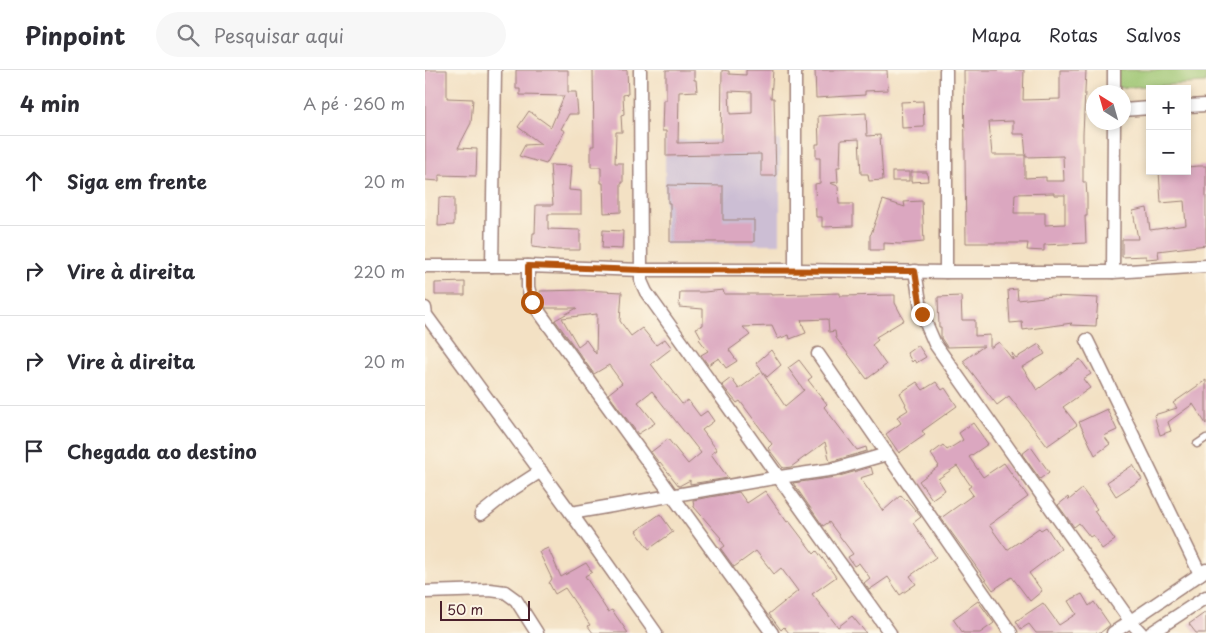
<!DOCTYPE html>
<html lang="pt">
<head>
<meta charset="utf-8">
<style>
	:root { --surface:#fff; --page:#f7f7f7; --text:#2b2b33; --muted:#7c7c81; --line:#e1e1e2 }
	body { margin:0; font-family:"Playpen Sans",sans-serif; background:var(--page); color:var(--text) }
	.controls { position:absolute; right:15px; top:15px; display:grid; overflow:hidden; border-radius:0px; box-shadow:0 2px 8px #0003 }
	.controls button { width:45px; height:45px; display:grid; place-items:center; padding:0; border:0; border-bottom:1px solid var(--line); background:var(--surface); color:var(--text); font:25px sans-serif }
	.compass { position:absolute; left:661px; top:15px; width:45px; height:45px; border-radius:50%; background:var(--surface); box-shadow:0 2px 8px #0003; rotate:323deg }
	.scale { position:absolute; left:15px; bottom:12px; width:90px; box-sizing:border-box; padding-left:5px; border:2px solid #4a1f2b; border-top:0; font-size:14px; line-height:18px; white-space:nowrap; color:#4a1f2b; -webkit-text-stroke:4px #fcf5e5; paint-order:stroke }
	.stop { position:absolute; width:15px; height:15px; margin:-11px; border:4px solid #b45309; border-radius:50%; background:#fff }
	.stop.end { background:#b45309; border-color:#fff; box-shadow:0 1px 5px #0008 }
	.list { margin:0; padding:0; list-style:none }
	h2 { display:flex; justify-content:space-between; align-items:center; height:65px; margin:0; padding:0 20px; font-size:21px }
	h2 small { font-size:16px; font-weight:400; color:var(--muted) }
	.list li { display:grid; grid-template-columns:32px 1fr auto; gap:15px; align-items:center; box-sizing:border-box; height:90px; padding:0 20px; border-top:1px solid var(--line) }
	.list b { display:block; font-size:19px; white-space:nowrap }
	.list em { font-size:16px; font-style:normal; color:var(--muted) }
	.icon { flex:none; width:28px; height:28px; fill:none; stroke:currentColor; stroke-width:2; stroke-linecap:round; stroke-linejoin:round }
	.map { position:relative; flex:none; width:781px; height:563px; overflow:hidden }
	header { display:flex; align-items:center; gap:30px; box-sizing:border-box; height:70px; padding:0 25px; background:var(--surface); border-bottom:1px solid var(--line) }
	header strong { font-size:24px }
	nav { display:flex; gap:28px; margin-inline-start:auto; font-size:18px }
	.search { width:350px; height:45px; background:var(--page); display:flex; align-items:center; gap:12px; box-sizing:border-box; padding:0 18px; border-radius:28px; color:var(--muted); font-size:19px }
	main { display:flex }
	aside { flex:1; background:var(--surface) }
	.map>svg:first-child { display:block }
	.industrial { fill:#ccbed4 }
	.green { fill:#9cc571; stroke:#73724e }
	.building { fill:#dba7c0; fill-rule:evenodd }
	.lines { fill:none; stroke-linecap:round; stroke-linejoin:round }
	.service-casing { stroke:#9e8078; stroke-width:9 }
	.minor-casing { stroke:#9e8078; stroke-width:15 }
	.service { stroke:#fff; stroke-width:6 }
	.minor { stroke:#fff; stroke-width:12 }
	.route { stroke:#b45309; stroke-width:6 }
</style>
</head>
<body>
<header>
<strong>Pinpoint</strong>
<div class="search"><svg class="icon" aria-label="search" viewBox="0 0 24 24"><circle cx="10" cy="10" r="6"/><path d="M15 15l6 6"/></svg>Pesquisar aqui</div>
<nav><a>Mapa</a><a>Rotas</a><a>Salvos</a></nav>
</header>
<main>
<aside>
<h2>4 min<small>A pé · 260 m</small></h2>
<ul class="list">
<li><svg class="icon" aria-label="ahead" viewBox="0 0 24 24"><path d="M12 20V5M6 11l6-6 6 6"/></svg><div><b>Siga em frente</b></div><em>20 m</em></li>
<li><svg class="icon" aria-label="right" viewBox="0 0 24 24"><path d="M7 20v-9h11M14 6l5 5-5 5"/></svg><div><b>Vire à direita</b></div><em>220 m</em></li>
<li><svg class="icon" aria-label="right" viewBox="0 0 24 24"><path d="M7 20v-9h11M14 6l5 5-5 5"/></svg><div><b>Vire à direita</b></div><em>20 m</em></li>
<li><svg class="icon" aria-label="arrive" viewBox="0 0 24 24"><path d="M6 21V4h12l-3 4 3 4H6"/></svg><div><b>Chegada ao destino</b></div></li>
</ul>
</aside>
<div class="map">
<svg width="781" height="563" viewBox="0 0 781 563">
	<rect width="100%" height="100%" fill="#fcf5e5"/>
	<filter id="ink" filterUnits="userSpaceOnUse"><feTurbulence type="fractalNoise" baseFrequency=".02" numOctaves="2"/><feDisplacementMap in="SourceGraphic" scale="10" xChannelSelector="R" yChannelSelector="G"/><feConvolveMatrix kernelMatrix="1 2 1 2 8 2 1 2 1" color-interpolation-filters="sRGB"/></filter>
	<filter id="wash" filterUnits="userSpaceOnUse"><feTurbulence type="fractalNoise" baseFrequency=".0096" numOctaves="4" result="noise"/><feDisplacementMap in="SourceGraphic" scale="20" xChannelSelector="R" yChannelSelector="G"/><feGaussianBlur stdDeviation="1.12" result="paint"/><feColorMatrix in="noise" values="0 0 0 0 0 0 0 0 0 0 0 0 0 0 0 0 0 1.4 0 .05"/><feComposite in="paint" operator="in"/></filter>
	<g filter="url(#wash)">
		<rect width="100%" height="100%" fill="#f3e1c4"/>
		<rect class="industrial" x="240" y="70" width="115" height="104"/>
		<polygon class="green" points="690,0 781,0 781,13 689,18"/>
		<g id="blocks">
			<g class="building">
				<polygon points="0,0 22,0 22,28 48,29 46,53 33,78 52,79 51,106 14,105 14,111 0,110"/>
				<polygon points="91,0 143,0 143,22 151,22 153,44 144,44 136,59 140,61 121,94 94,86 100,75 116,74 93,57 104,41 126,57 139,26 95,25 95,19 91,19"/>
				<polygon points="168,0 202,0 203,24 198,25 199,44 196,45 197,62 191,62 190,93 198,93 198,113 196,113 196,142 179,143 178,113 176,113 176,97 166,97 166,76 169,76"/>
				<path d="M241,0H269V10H271L272,21L254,22L253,73L296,72L297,0L304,1V4L321,5V0H348L346,28H349L351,106H336V84L241,86V61H237L238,30H241ZM304,21L327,22V43L305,44Z"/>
				<polygon points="390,0 462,0 463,20 440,21 440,25 391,28"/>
				<path d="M539,0H599L598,30L635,29V0H661L658,64V112H661L662,127V146H660L661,173L619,175V181L602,180L603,173H541ZM588,51V64H599L601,87L638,86L639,111H621V107L600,108V85H567L564,52ZM629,123V125H640V154L620,155V143H589L590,124Z"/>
				<polygon points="498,31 499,57 477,58 476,32"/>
				<polygon points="441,43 442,66 455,65 458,110 444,111 443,104 436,104 434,69 416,70 415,97 412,97 413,112 405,113 413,116 414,134 428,134 428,156 397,157 397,147 391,147 390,114 395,113 395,88 391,88 391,74 394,74 393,46"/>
				<polygon points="125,95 146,96 144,120 156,121 156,144 123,144 123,159 155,160 155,180 132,180 107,177 108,163 110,163 111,135 128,135"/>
				<polygon points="774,96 781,96 781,175 733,181 734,188 721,189 721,186 697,187 697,169 713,169 708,141 722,138 725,160 761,155 759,131 736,133 734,101 762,101 762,97"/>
				<rect x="467" y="102" width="17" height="9"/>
				<polygon points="486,102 502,102 503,111 486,112"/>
				<polygon points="243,115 298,116 298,150 329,150 329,172 245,172 245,133 243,133"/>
				<polygon points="14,127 29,128 29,155 13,156"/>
				<polygon points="458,130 480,137 479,132 497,131 499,172 475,174 459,173 459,180 445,180 445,165 446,164"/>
				<polygon points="178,160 198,161 197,179 177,178"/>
				<polygon points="40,212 40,225 10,225 10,213"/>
				<polygon points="592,219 593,230 627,226 673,228 671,256 645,255 647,253 598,260 597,252 585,253 583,220"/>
				<path d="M159,220L197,222L195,251L206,266L217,258L231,275L240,269L247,278L226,294L257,334L263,330L275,346L282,341L289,351L277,360L292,380L286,384L303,408L265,414V410L254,416L235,392L234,393L226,382L243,369L263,394L276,383L227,321L213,332L230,353L213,364L183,324L197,313L184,295L169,304L130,250L152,238H121L115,229V221ZM172,244L171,284L161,270L153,276L137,248Z"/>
				<polygon points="298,220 299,224 346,224 346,225 415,223 415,226 470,225 470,233 479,250 451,267 453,270 447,275 461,295 442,309 411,268 410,261 404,262 403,249 376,250 381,263 365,269 364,265 353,269 347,256 318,257 325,265 304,280 312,291 301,298 294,288 283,295 276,285 283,281 274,269 276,267 271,258 278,255 278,239 254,237 255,222 279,222"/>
				<polygon points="536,226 537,250 550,250 550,266 565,265 565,278 574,272 588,290 587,283 591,288 614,274 620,284 597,297 612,320 655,289 666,304 658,309 665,318 638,337 652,355 622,376 584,326 572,335 538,291 559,276 522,277 516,268 516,257 514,257 513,227"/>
				<polygon points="493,275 501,287 491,293 489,290 487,292 482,283"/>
				<polygon points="346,280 356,295 342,307 331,293"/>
				<polygon points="374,290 387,307 383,310 402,334 399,337 432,380 441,377 442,381 405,392 400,372 366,397 358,398 343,378 347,374 315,331 312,333 297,315 306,308 314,319 337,302 360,336 379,320 363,298"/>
				<polygon points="781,310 781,354 768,334 743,352 746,361 735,365 729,345 752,338 748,333"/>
				<polygon points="492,312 498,320 511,312 517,320 520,318 532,336 497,361 500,365 474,383 461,364 476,353 472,347 483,340 480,335 481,334 475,323"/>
				<polygon points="682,339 692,360 679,366 685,374 670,385 654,352"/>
				<polygon points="548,353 563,374 544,387 558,407 579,393 603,427 564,455 582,480 614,458 616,460 621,457 636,479 604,503 617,521 605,531 587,507 568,520 516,448 548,425 543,418 546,416 532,396 513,409 520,420 507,429 494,411 514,396 506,384 518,375 522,380 538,370 534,363"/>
				<polygon points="606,377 624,402 615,409 597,384"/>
				<polygon points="708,395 717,409 691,426 682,412"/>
				<polygon points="446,397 448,404 435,408 458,441 476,425 480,430 481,429 496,447 488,453 511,487 485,506 491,514 475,525 463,507 444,520 439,513 445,508 434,493 429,496 423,487 428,484 404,452 398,456 368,413 411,407"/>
				<polygon points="657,419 672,439 669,441 690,470 677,479 668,465 665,467 654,453 649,457 633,435 643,427 644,430"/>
				<polygon points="340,421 362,452 364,451 389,484 392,481 411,507 387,524 413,557 427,546 441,563 364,563 359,557 356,560 344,544 373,521 356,498 349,504 331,481 309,497 296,479 300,476 295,469 296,468 269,437 268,430 314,422 322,433"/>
				<polygon points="235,444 248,462 224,479 211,461"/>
				<polygon points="123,478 136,507 161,493 167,502 160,506 183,542 187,540 203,563 168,563 163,556 165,555 140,518 130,524 124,513 127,509 114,482"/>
				<polygon points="657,524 664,536 669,532 685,555 675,563 611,563 604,554 596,559 591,551 618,533 634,555 651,544 643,531"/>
				<polygon points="553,531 569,553 555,563 538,563 528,549"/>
				<polygon points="781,542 781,563 771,563 764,554"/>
			</g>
		</g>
	</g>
	<g filter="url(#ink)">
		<use href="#blocks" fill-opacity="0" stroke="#9e8078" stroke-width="1"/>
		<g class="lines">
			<defs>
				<polyline id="service" points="772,374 781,368"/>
				<g id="minor">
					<polyline points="215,0 216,200 216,211 221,222 465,563"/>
					<polyline points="521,0 521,202"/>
					<polyline points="689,0 689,22"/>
					<polyline points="762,36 781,35"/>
					<polyline points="698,40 725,38"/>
					<polyline points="0,196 103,196 216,200 370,200 521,202 688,202 781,196"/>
					<polyline points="67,196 70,0"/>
					<polyline points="103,196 103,217 107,232 347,563"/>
					<polyline points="370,200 370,0"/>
					<polyline points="490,201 497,244 510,274 706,552 716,563"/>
					<polyline points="688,202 689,52"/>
					<polyline points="0,238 1,245 146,443 231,563"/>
					<polyline points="662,270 775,504"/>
					<polyline points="393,284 586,563"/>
					<polyline points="146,443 355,407 410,399 462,384"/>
					<polyline points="56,444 82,423 116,401"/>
					<polyline points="0,522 65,520 80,522 91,530 112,563"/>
					<polyline points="688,563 781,500"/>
					<polyline points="726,563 781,527"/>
				</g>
			</defs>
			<use href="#service" class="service-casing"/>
			<use href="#minor" class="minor-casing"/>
			<use href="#service" class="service"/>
			<use href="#minor" class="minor"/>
		</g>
	</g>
	<g class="lines" filter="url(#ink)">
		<polyline class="route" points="107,232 103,217 103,196 216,200 490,201 497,244"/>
	</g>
</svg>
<div class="controls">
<button>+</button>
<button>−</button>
</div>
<svg class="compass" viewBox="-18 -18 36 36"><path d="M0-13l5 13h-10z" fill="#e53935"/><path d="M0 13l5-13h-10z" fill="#7c7c81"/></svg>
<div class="scale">50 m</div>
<div class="stop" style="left:107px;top:232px"></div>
<div class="stop end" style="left:497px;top:244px"></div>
</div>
</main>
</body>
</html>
